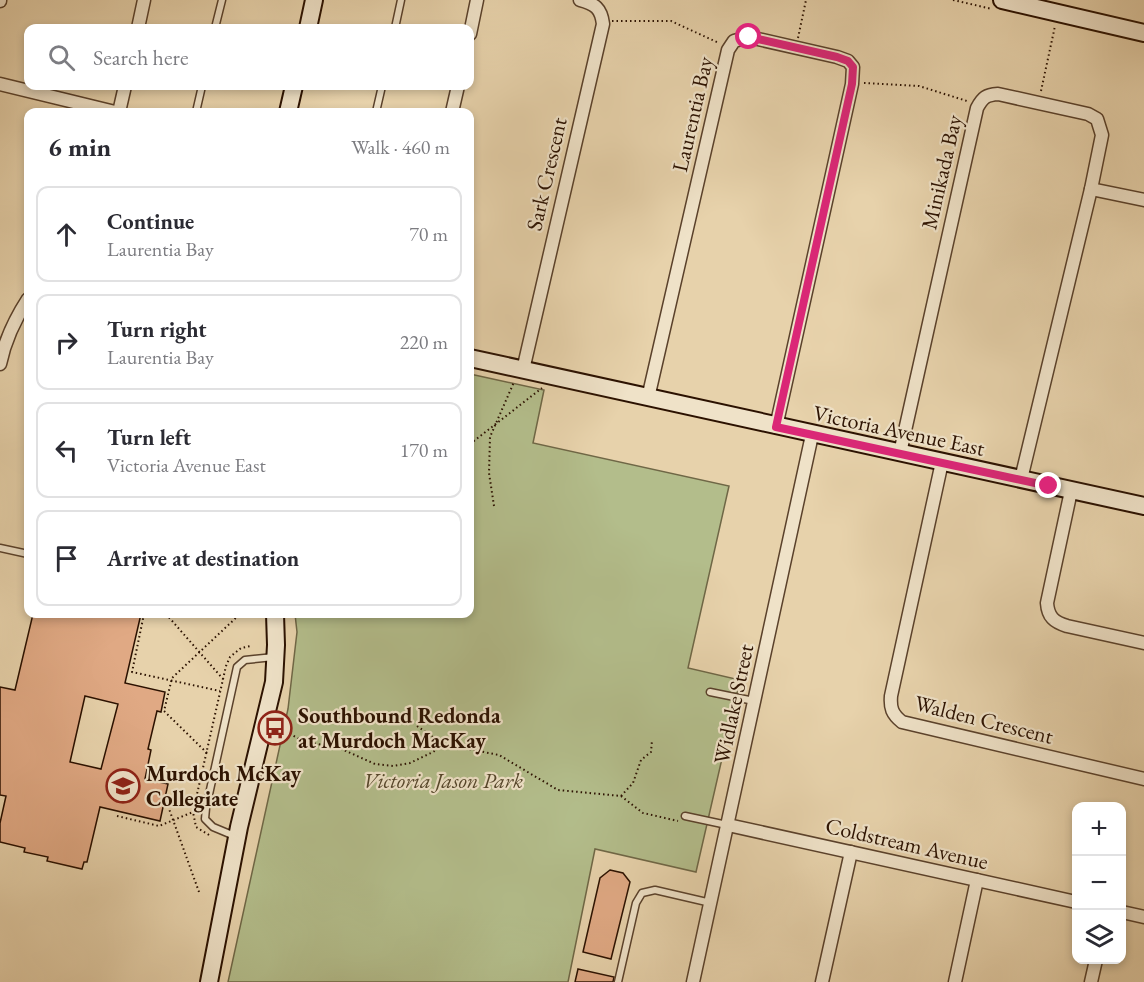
<!DOCTYPE html>
<html lang="en">
<head>
<meta charset="utf-8">
<style>
	:root { --surface:#fff; --page:#f2f2f3; --text:#2b2b33; --muted:#7c7c81; --line:#e1e1e2 }
	body { margin:0; font-family:"EB Garamond",serif; background:var(--page); color:var(--text) }
	.controls { position:absolute; right:18px; bottom:18px; display:grid; overflow:hidden; border-radius:12px; box-shadow:0 3px 9px #0003 }
	.controls button { width:54px; height:54px; display:grid; place-items:center; padding:0; border:0; border-bottom:2px solid var(--line); background:var(--surface); color:var(--text); font:30px sans-serif }
	.stop { position:absolute; width:18px; height:18px; margin:-14px; border:4px solid #db2777; border-radius:50%; background:#fff }
	.stop.end { background:#db2777; border-color:#fff; box-shadow:0 2px 6px #0008 }
	.list { margin:0; padding:0; list-style:none }
	h2 { display:flex; justify-content:space-between; align-items:center; height:78px; margin:0; padding:0 24px; font-size:26px }
	h2 small { font-size:20px; font-weight:400; color:var(--muted) }
	.list li { display:grid; grid-template-columns:39px 1fr auto; gap:18px; align-items:center; box-sizing:border-box; height:96px; margin:0 12px 12px; padding:0 12px; border:2px solid var(--line); border-radius:12px }
	.list b { display:block; font-size:22px; white-space:nowrap }
	.list p { margin:0; font-size:20px; white-space:nowrap; color:var(--muted) }
	.list em { font-size:20px; font-style:normal; color:var(--muted) }
	.icon { flex:none; width:33px; height:33px; fill:none; stroke:currentColor; stroke-width:2; stroke-linecap:round; stroke-linejoin:round }
	.map { position:relative; flex:none; width:1144px; height:982px; overflow:hidden }
	.search { position:absolute; background:var(--surface); box-shadow:0 3px 9px #0003; left:24px; top:24px; width:450px; height:66px; display:flex; align-items:center; gap:15px; box-sizing:border-box; padding:0 21px; border-radius:12px; color:var(--muted); font-size:22px }
	.panel { position:absolute; background:var(--surface); box-shadow:0 3px 9px #0003; left:24px; top:108px; width:450px; height:510px; border-radius:12px }
	.map>svg:first-child { display:block }
	.green { fill:#b3bd8b; stroke:#6f6746; stroke-width:1.5 }
	.building { fill:#e0a984; stroke:#2b1100; stroke-width:1.5; fill-rule:evenodd }
	.lines { fill:none; stroke-linecap:round; stroke-linejoin:round }
	.lane-casing { stroke:#5a412b; stroke-width:9 }
	.street-casing { stroke:#5a412b; stroke-width:15 }
	.secondary-casing { stroke:#2b1100; stroke-width:20 }
	.path { stroke:#2b1100; stroke-width:2; stroke-dasharray:1.5 3; stroke-linecap:butt }
	.lane { stroke:#efe2c8; stroke-width:6 }
	.street { stroke:#efe2c8; stroke-width:12 }
	.secondary { stroke:#efe2c8; stroke-width:16 }
	.route { stroke:#db2777; stroke-width:8 }
	.labels { text-anchor:middle; stroke-width:4.5; stroke-linejoin:round; paint-order:stroke }
	.street-label { font-size:22px; fill:#2b1100; stroke:#efe2c8 }
	.poi-label { font-size:22px; font-weight:bold; fill:#2b1100; stroke:#efe2c8; text-anchor:start }
	.park-label { font-size:22px; font-style:italic; fill:#54452a; stroke:#efe2c8 }
</style>
</head>
<body>
<div class="map">
<svg width="1144" height="982" viewBox="0 0 1144 982">
	<rect width="100%" height="100%" fill="#e7d2ab"/>
	<filter id="stains"><feTurbulence type="fractalNoise" baseFrequency=".00333" numOctaves="4"/><feColorMatrix values="0 0 0 0 .2 0 0 0 0 .09 0 0 0 0 .02 0 0 0 .5 -.17"/></filter>
	<radialGradient id="worn" r=".72"><stop offset=".6" stop-color="#630" stop-opacity="0"/><stop offset="1" stop-color="#630" stop-opacity=".3"/></radialGradient>
	<polygon class="green" points="470,374 544,390 533,443 729,486 688,668 740,680 696,872 595,849 568,982 228,982 288,709 297,632 295,614 470,614"/>
	<g class="building">
		<path d="M33,614H141L125,683L165,692L161,712L157,711L148,749L151,750L145,779L168,784L160,821L100,807L87,862H84L82,869L47,861L48,857L24,852L25,848L0,842V823L6,796L0,795V687L15,690ZM85,696L118,704L101,769L70,762Z"/>
		<polygon points="610,870 623,873 630,882 611,959 583,952 600,878"/>
		<polygon points="578,969 614,977 613,982 575,982"/>
	</g>
	<g class="lines">
		<defs>
			<g id="lane">
				<polyline points="215,28 222,0"/>
				<polyline points="395,28 401,0"/>
				<polyline points="196,112 202,86"/>
				<polyline points="376,112 382,86"/>
				<polyline points="0,548 28,554"/>
				<polyline points="710,692 754,701"/>
				<polyline points="685,816 727,825"/>
				<polyline points="237,837 213,827 205,819 206,808 237,667 245,660 274,657"/>
				<polyline points="618,982 636,903 642,893 655,890 711,903"/>
			</g>
			<g id="street">
				<polyline points="0,1 0,0"/>
				<polyline points="138,28 144,0"/>
				<polyline points="470,34 477,0"/>
				<polyline points="0,84 115,112"/>
				<polyline points="119,112 125,86"/>
				<polyline points="452,112 458,86"/>
				<polyline points="1091,189 1144,200"/>
				<path d="M0,364C5,340 15,319 28,299"/>
				<path d="M523,370L603,24C601,8 595,4 580,0"/>
				<polyline points="648,398 728,50 734,41 749,37 837,57 848,61 853,67 852,84 776,427"/>
				<path d="M900,453L977,108C983,97 986,95 998,94L1088,114L1097,119L1102,135L1091,189L1021,479"/>
				<path d="M942,462L891,696C890,708 892,714 902,722L1144,779"/>
				<path d="M1071,491L1047,603C1048,617 1054,622 1067,626L1144,643"/>
				<polyline points="728,825 1076,902"/>
				<polyline points="1122,912 1144,917"/>
				<polyline points="693,982 812,435"/>
				<polyline points="822,982 851,852"/>
				<polyline points="955,982 977,880"/>
				<polyline points="1091,982 1096,960"/>
			</g>
			<g id="secondary">
				<polyline points="1002,0 1144,33"/>
				<polyline points="308,28 314,0"/>
				<polyline points="288,112 294,86"/>
				<polyline points="470,358 1144,506"/>
				<polyline points="209,982 239,827 274,682 276,645 275,614"/>
			</g>
		</defs>
		<use href="#lane" class="lane-casing"/>
		<use href="#street" class="street-casing"/>
		<use href="#secondary" class="secondary-casing"/>
		<g class="path">
			<polyline points="953,0 992,9"/>
			<polyline points="612,21 671,21 719,43"/>
			<polyline points="798,38 806,0"/>
			<polyline points="864,83 919,86 967,101"/>
			<polyline points="1041,91 1055,26"/>
			<polyline points="470,444 542,388"/>
			<polyline points="494,506 489,473 490,437 514,382"/>
			<polyline points="144,614 132,672 220,691"/>
			<polyline points="166,614 223,679"/>
			<polyline points="417,726 443,744 499,755 558,790 621,796 643,813 678,821"/>
			<polyline points="282,729 304,742 337,747 375,764 393,766 410,763 433,752 443,744"/>
			<polyline points="207,753 164,711 172,678 240,614"/>
			<polyline points="621,796 633,783 641,760 651,752 652,740"/>
			<polyline points="168,806 199,892"/>
			<polyline points="117,816 159,826 193,812"/>
			<polyline points="209,835 196,827 193,812 226,666 230,657 241,648 251,646"/>
		</g>
		<use href="#lane" class="lane"/>
		<use href="#street" class="street"/>
		<use href="#secondary" class="secondary"/>
	</g>
	<g class="lines">
		<polyline class="route" points="749,37 837,57 848,61 853,67 852,84 776,427 1049,486"/>
	</g>
	<defs>
		<symbol id="bus-ring" viewBox="-11 -11 22 22"><circle r="9.5" fill="#efe2c8" stroke="#8f2418" stroke-width="1.5"/><path d="M-5-6H5V4H4V6H2V4H-2V6H-4V4H-5ZM-3.5-4V0h7V-4ZM-3.5 1.2v1.5H-2V1.2ZM2 1.2v1.5H3.5V1.2Z" fill="#8f2418"/></symbol>
		<symbol id="school-ring" viewBox="-11 -11 22 22"><circle r="9.5" fill="#efe2c8" stroke="#8f2418" stroke-width="1.5"/><path d="M0-5L7-2L0 1L-7-2ZM-4 1L0 2.5L4 1V4Q0 6-4 4Z" fill="#8f2418"/></symbol>
	</defs>
	<g fill-rule="evenodd">
		<use href="#bus-ring" x="256" y="709" width="38" height="38"/>
		<use href="#school-ring" x="104" y="767" width="38" height="38"/>
	</g>
	<g class="labels">
		<g class="street-label">
			<text transform="translate(692 114) rotate(-77)" y="8">Laurentia Bay</text>
			<text transform="translate(941 172) rotate(-77)" y="8">Minikada Bay</text>
			<text transform="translate(546 174) rotate(-77)" y="8">Sark Crescent</text>
			<text transform="translate(899 430) rotate(12)" y="8">Victoria Avenue East</text>
			<text transform="translate(733 704) rotate(-78)" y="8">Widlake Street</text>
			<text transform="translate(984 719) rotate(14)" y="8">Walden Crescent</text>
			<text transform="translate(907 843) rotate(13)" y="8">Coldstream Avenue</text>
		</g>
		<g class="poi-label">
			<text x="298" y="723">Southbound Redonda<tspan x="298" dy="25">at Murdoch MacKay</tspan></text>
			<text x="146" y="781">Murdoch McKay<tspan x="146" dy="25">Collegiate</tspan></text>
		</g>
		<g class="park-label">
			<text x="443" y="788">Victoria Jason Park</text>
		</g>
	</g>
	<rect width="100%" height="100%" filter="url(#stains)"/>
	<rect width="100%" height="100%" fill="url(#worn)"/>
</svg>
<div class="controls">
<button>+</button>
<button>−</button>
<button><svg class="icon" aria-label="layers" viewBox="0 0 24 24"><path d="M12 4l9 5-9 5-9-5zM3 14l9 5 9-5"/></svg></button>
</div>
<div class="stop" style="left:749px;top:37px"></div>
<div class="stop end" style="left:1049px;top:486px"></div>
<div class="search"><svg class="icon" aria-label="search" viewBox="0 0 24 24"><circle cx="10" cy="10" r="6"/><path d="M15 15l6 6"/></svg>Search here</div>
<section class="panel">
<h2>6 min<small>Walk · 460 m</small></h2>
<ul class="list">
<li><svg class="icon" aria-label="ahead" viewBox="0 0 24 24"><path d="M12 20V5M6 11l6-6 6 6"/></svg><div><b>Continue</b><p>Laurentia Bay</p></div><em>70 m</em></li>
<li><svg class="icon" aria-label="right" viewBox="0 0 24 24"><path d="M7 20v-9h11M14 6l5 5-5 5"/></svg><div><b>Turn right</b><p>Laurentia Bay</p></div><em>220 m</em></li>
<li><svg class="icon" aria-label="left" viewBox="0 0 24 24"><path d="M17 20v-9H6M10 6l-5 5 5 5"/></svg><div><b>Turn left</b><p>Victoria Avenue East</p></div><em>170 m</em></li>
<li><svg class="icon" aria-label="arrive" viewBox="0 0 24 24"><path d="M6 21V4h12l-3 4 3 4H6"/></svg><div><b>Arrive at destination</b></div></li>
</ul>
</section>
</div>
</body>
</html>
